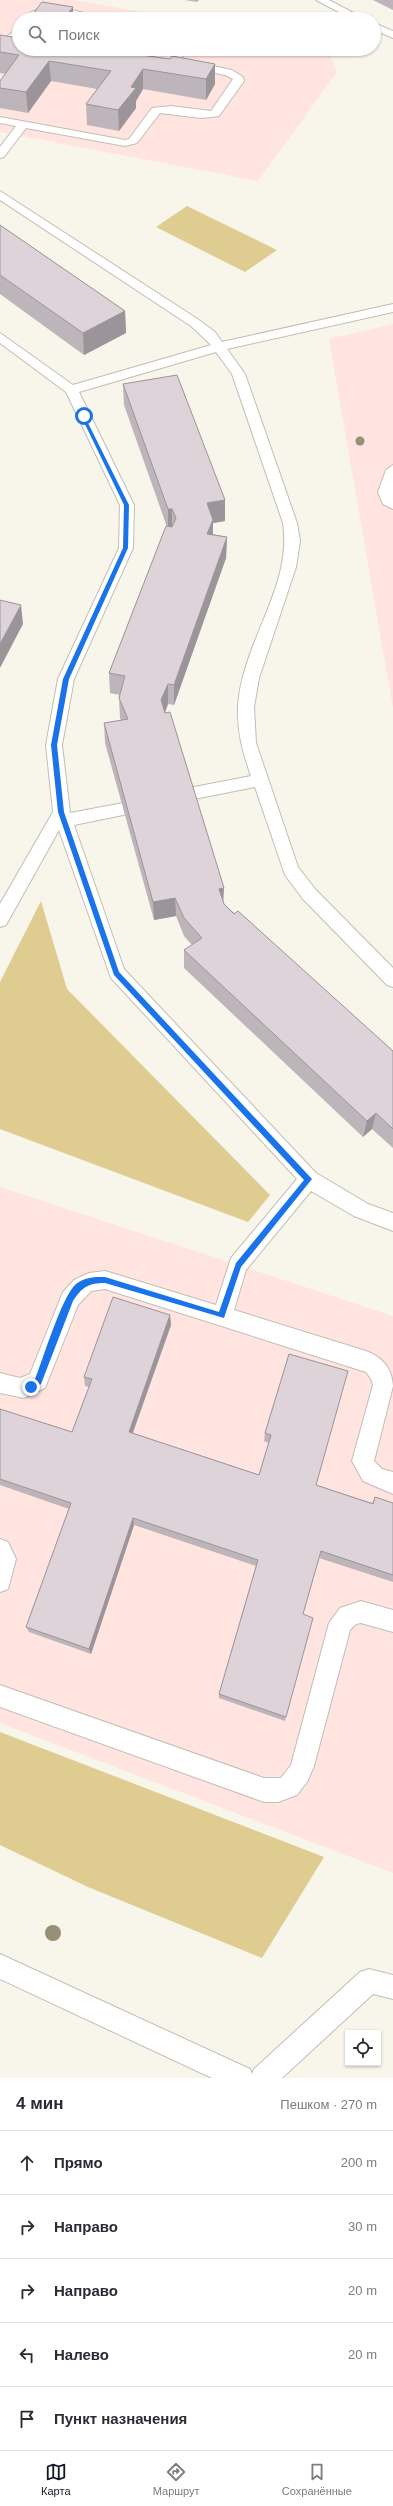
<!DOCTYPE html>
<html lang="ru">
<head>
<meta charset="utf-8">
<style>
	:root { --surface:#fff; --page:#f2f2f3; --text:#2b2b33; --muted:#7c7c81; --line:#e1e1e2; --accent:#111827 }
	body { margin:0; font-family:Helvetica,sans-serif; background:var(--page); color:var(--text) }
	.controls { position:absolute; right:12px; bottom:12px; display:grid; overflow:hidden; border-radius:0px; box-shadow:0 1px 3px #0004 }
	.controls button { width:36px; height:36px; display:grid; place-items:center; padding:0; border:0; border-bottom:1px solid var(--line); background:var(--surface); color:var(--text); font:20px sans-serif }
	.stop { position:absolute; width:12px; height:12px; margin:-9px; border:3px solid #1a73e8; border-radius:50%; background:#fff }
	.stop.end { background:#1a73e8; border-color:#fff; box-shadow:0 1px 4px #0008 }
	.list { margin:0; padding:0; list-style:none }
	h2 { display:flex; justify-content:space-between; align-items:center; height:52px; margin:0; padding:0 16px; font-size:17px }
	h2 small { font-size:13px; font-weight:400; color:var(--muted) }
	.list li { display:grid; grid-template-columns:26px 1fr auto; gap:12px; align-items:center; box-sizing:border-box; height:64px; padding:0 16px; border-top:1px solid var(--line) }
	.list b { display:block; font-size:15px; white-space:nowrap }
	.list em { font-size:13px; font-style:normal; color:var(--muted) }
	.icon { flex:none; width:22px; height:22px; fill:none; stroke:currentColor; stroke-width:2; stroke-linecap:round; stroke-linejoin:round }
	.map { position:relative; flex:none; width:393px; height:2078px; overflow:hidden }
	.search { position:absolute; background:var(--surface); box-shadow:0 1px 3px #0004; left:12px; right:12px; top:12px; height:44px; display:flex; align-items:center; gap:10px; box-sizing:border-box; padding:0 14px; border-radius:22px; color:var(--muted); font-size:15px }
	.sheet { height:372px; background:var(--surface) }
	nav { display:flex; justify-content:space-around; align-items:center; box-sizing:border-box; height:56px; border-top:1px solid var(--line); background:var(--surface); font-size:11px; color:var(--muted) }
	nav a { display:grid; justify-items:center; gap:2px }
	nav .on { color:var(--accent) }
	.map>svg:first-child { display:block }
	.education { fill:#ffe4e0 }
	.green { fill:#decc90 }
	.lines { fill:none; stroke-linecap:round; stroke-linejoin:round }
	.lane-casing { stroke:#c1beb4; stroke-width:2 }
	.lane { fill:#fff; fill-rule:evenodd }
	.tree { fill:#978f76 }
	.wall { fill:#beb5bb }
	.shaded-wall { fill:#9b9498 }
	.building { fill:#ddd3d9; stroke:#9b9498 }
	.route { fill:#1a73e8 }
</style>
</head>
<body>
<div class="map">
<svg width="393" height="2078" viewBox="0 0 393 2078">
	<rect width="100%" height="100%" fill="#f8f5eb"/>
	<g class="education">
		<polygon points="0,0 73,0 182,19 19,19 19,49 320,49 330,55 337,72 258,181 0,132"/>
		<polygon points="393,324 393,708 329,339"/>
		<polygon points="0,1187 393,1316 393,1873 0,1723"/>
	</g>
	<g class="green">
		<polygon points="187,206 277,250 245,272 156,227"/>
		<polygon points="41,901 67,989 270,1195 248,1222 0,1129 0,982"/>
		<polygon points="0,1732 324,1857 262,1958 88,1887 0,1845"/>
	</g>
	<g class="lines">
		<defs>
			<g id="lane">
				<polygon points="316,0 329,0 365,19 352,19"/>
				<path d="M43,8L73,10L105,19C87,19 70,14 53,14C42,14 34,19 23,19L31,12Z"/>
				<polygon points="374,23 393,31 393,38 374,30"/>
				<polygon points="19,27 19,37 12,45 0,49 0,42"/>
				<polygon points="176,49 186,49 182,56 184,60 232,70 243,77 244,81 219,116 201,118 160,113 137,143 125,146 26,128 4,157 0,158 0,147 16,126 0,123 0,117 125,140 129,139 152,108 171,106 211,111 233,79 225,75 175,64 172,56"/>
				<path d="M0,191L199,320L215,332L222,342L393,304V312L227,349L245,374L297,523L300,541L296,567L259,678L254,707L256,743L298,867L315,889L393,968V987L387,985L303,899L285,875L255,787L189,800L183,798L181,794L183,790L189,788L251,776C243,753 237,732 238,707C241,644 293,587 283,523L232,374L216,352L79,392L134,505L133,548L74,679L62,745L70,813L123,803L129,805L131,809L129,813L123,815L74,825L124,969L316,1173L368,1204L393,1213V1231L354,1216L311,1191L246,1270L234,1310L366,1351C382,1357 392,1368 393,1386L374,1461L382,1469L393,1472V1494L363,1481L352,1461L373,1385L371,1379L366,1372L105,1289L91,1291L78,1305L45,1388L24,1398L0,1393V1373L20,1378L30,1374L63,1292L74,1280L89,1273L105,1271L216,1305L231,1258L297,1179L111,978L59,830L6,925L0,927V904L53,812L46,745L58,679L119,548L120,505L66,392L0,343V333L73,385L211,345L191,326L0,200Z"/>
				<polygon points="393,465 393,509 383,504 378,492 386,470"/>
				<polygon points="0,1539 8,1542 16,1559 8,1589 0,1592"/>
				<polygon points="361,1601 393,1610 393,1632 361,1623 356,1624 350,1630 314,1766 307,1782 297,1795 278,1802 264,1802 0,1707 0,1685 264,1778 281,1778 291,1765 329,1623 340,1608"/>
				<polygon points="0,1954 250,2069 252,2074 254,2069 360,1972 369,1969 393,1975 393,1999 373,1994 282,2078 212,2078 0,1979"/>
			</g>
		</defs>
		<use href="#lane" class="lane-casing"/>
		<use href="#lane" class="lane"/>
	</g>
	<g class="tree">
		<circle cx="360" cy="441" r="4.5"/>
		<circle cx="53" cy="1933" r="8"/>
	</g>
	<g class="wall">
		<polygon points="185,0 199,0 197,2"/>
		<polygon points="373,0 393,0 393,10"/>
		<polygon points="0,35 170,59 215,64 215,84 206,100 143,89 136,101 136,108 119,131 87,125 86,104 97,89 51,81 28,113 0,108 0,81 6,74 0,73"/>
		<polygon points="0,225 125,311 126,333 84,355 0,294"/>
		<polygon points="123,384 225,500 225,521 213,523 213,534 227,537 226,558 174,705 168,704 165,713 224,904 393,1051 393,1148 372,1129 363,1137 184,968 184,950 192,945 184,936 176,916 154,920 105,743 104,723 121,720 120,718 119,698 120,695 110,693 109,673 167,527 124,405"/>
		<polygon points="170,1315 171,1325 133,1433 259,1475 269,1443 264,1441 265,1433 289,1354 316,1485 372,1503 375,1497 393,1503 393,1582 319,1558 303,1614 286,1717 285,1721 219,1698 219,1694 256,1566 134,1525 91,1654 29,1632 26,1627 69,1509 0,1485 0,1409 72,1432 89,1387 85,1386 84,1377"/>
	</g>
	<g class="shaded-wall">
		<polygon points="73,7 73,19 64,19"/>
		<polygon points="145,49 159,49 146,69 143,69 143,89 136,101 136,108 119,131 118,110 131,87 141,55"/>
		<polygon points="49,61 51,81 28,113 26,92"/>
		<polygon points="215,64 215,84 206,100 206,79"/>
		<polygon points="125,311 126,333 84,355 83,333"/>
		<polygon points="225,500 225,521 213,523 213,541 207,555 207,503"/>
		<polygon points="168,509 172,509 172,530 168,531"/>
		<polygon points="227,537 226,558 174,705 174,685"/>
		<polygon points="21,605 23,624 0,668 0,644"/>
		<polygon points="168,684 168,704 162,720 161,700"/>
		<polygon points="224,888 223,907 219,889"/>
		<polygon points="175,898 176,916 154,920 153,902"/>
		<polygon points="376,1113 372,1129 363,1137 367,1121"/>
		<polygon points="170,1315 171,1325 130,1440 129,1432"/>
		<polygon points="133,1518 134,1525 91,1654 89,1649"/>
	</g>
	<g class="building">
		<polygon points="42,2 73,7 64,19 29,19"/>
		<polygon points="130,17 144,19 129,19"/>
		<polygon points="0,35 19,38 19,49 145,49 141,55 170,59 172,56 215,64 206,79 143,69 131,87 136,88 118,110 86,104 111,71 49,61 26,92 0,88 0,81 19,55 0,52"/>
		<polygon points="0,225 125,311 83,333 0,275"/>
		<polygon points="177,375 225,500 207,503 213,520 207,534 227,537 174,685 168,684 161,700 165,713 170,712 224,888 219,889 224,904 234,914 238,911 393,1051 393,1129 376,1113 367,1121 184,950 202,938 184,918 175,898 153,902 104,723 128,719 119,698 125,676 109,673 166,526 172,527 176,518 172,509 168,509 123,384"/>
		<polygon points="0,600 21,605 0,644"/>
		<polygon points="113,1297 170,1315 129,1432 259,1475 271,1435 265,1433 289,1354 348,1371 316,1485 373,1504 375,1497 393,1503 393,1575 321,1551 303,1614 313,1618 286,1717 219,1694 258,1560 133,1518 89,1649 26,1627 71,1503 0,1479 0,1409 72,1432 92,1379 84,1377"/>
	</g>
	<path class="route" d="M84,415L129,505L128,548L69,679L57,745L64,812L119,972L312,1179L241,1267L224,1318L105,1283C89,1283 82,1287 73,1301L41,1384L31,1391L27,1387L35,1379C43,1359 62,1296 76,1284C85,1277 94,1277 105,1277L219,1312L236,1263L304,1180L114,975L58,812L51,745L63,679L123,548L124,505L81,416Z"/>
</svg>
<div class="controls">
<button><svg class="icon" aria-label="locate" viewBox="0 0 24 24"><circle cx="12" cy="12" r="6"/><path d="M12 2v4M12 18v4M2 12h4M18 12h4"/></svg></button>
</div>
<div class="stop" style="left:84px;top:416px"></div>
<div class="stop end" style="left:31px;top:1387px"></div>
<div class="search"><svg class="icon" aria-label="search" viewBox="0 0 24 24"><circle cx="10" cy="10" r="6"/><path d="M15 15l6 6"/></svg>Поиск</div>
</div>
<section class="sheet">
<h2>4 мин<small>Пешком · 270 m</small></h2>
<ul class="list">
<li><svg class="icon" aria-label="ahead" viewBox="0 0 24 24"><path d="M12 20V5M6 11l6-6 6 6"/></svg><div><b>Прямо</b></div><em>200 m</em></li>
<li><svg class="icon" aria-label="right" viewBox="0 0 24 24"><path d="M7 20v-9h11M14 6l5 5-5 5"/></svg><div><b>Направо</b></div><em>30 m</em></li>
<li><svg class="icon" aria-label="right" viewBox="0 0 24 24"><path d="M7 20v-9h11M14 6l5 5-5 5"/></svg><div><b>Направо</b></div><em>20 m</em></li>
<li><svg class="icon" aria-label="left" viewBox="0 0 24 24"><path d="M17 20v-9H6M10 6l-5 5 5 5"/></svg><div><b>Налево</b></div><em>20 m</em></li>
<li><svg class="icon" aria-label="arrive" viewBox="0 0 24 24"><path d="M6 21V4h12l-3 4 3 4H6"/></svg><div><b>Пункт назначения</b></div></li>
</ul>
</section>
<nav>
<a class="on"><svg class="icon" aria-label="map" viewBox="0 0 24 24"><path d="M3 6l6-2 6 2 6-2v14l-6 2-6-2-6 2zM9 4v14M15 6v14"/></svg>Карта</a>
<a><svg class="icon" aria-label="directions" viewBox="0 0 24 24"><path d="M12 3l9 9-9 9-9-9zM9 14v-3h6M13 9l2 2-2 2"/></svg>Маршрут</a>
<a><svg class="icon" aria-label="saved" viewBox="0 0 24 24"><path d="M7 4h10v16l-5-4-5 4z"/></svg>Сохранённые</a>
</nav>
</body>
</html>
